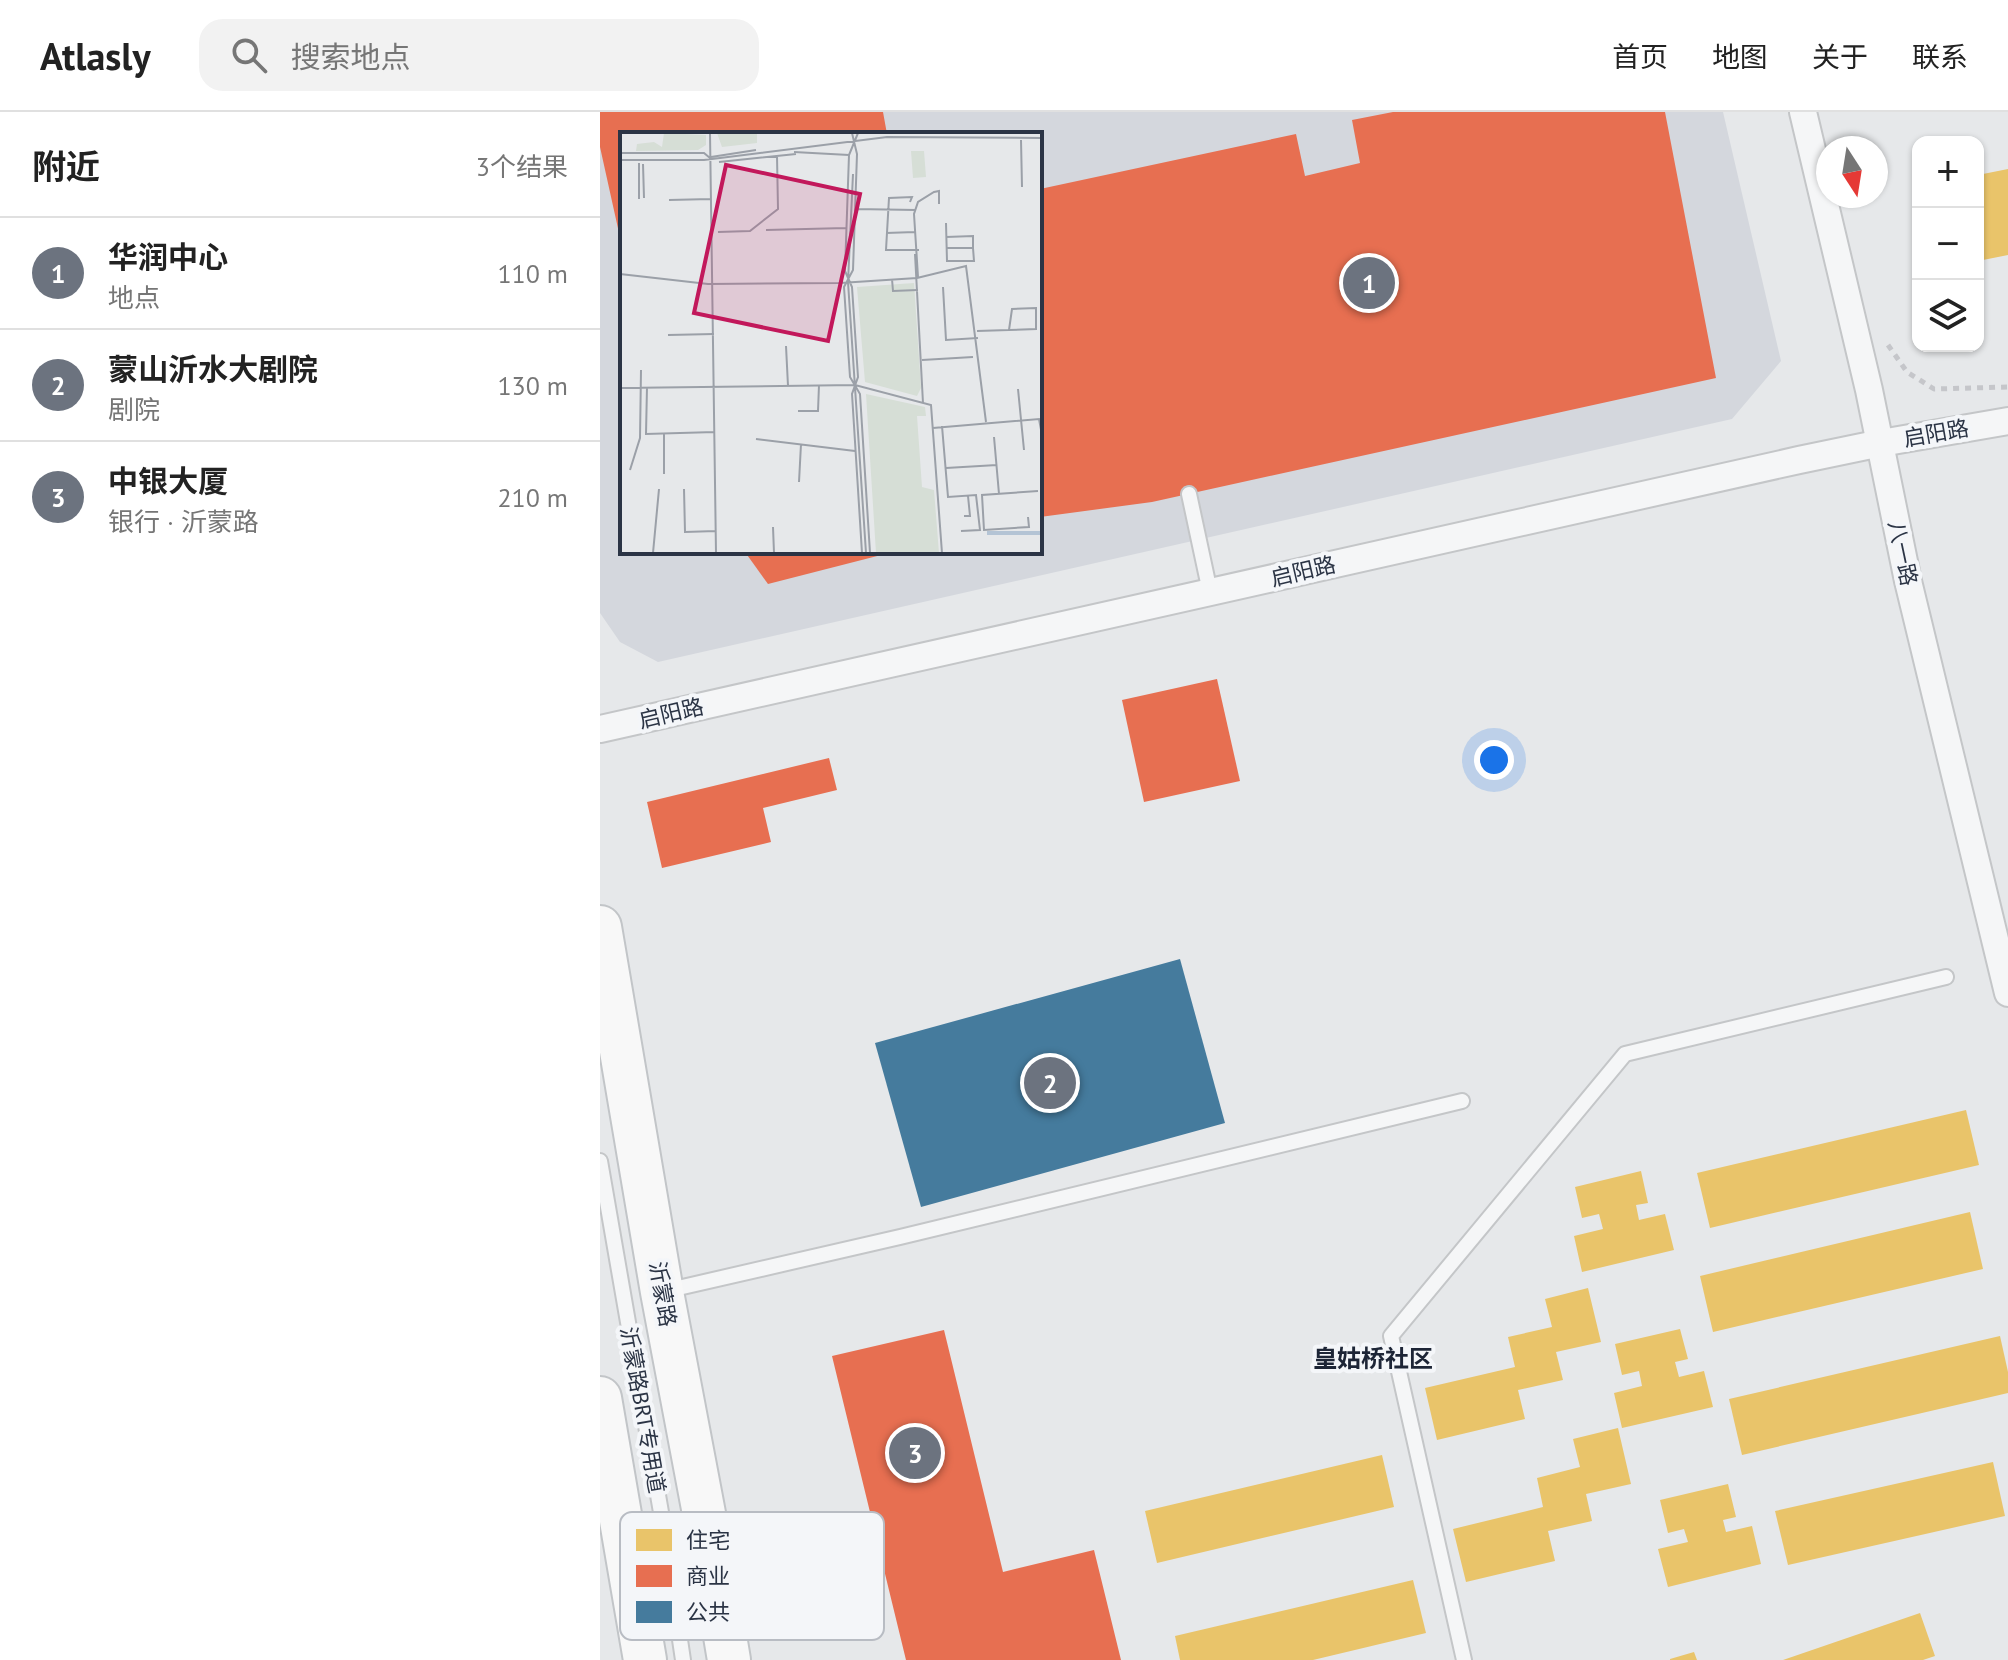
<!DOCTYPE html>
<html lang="zh">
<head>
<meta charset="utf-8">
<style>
	:root { --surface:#fff; --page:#f2f2f2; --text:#222; --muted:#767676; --line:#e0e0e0; --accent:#6c737f }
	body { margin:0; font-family:"PT Sans","Noto Sans SC",sans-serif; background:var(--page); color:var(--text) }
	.controls { position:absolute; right:24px; top:24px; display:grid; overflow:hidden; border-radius:16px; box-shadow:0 2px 6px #0004 }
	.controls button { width:72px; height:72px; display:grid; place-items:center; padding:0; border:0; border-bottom:2px solid var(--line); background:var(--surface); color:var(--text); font:40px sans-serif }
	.compass { position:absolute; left:1216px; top:24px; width:72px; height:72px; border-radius:50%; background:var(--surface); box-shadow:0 2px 6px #0004; rotate:168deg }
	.you { position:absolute; left:894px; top:648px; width:28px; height:28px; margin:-20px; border:6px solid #fff; border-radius:50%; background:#1a73e8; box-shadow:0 0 0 12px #1a73e833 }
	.badge { display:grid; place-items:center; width:52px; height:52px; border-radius:50%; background:var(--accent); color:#fff; font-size:26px; font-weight:700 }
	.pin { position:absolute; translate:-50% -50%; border:4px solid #fff; box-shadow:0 2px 8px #0006 }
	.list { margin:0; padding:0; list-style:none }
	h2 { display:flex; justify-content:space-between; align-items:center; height:104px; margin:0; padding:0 32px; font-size:34px }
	h2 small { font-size:26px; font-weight:400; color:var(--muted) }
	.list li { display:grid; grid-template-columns:52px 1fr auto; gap:24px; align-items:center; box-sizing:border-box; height:112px; padding:0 32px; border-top:2px solid var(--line) }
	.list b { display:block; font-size:30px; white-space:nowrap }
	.list p { margin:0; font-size:26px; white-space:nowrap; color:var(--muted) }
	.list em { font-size:26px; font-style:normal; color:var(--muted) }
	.icon { flex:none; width:44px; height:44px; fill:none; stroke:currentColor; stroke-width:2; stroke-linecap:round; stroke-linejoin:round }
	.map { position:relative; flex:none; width:1408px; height:1548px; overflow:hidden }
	header { display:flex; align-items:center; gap:48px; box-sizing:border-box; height:112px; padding:0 40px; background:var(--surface); border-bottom:2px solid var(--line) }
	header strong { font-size:38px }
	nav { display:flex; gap:44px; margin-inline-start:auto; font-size:28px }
	.search { width:560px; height:72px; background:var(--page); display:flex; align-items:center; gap:20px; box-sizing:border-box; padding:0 28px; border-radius:24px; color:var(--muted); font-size:30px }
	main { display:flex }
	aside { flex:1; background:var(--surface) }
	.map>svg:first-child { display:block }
	.built { fill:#d4d7dd; fill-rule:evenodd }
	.homes { fill:#e9c46a }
	.shops { fill:#e76f51 }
	.public { fill:#457b9d }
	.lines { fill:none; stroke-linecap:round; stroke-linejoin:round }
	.service-casing { stroke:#c4c6c8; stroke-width:18 }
	.minor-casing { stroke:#c4c6c8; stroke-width:30 }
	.primary-casing { stroke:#c2c5c8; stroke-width:46 }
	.path { stroke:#c5c6ca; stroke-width:5; stroke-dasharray:6 6; stroke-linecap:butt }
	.service { stroke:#f5f6f7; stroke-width:14 }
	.minor { stroke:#f5f6f7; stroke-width:26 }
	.primary { stroke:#f8f8f8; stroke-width:42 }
	.labels { text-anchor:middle; stroke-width:8; stroke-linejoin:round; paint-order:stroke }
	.street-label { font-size:22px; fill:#2b3445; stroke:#f4f6f9 }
	.neighbourhood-label { font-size:24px; font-weight:bold; fill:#1d2536; stroke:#f4f6f9 }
	.inset-river { fill:none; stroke:#b4c4d5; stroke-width:4 }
	.inset-road { fill:none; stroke:#9ba0a8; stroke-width:2 }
	.view { fill:#c2185b; fill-opacity:0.15; stroke:#c2185b; stroke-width:4 }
	.inset-edge { fill:none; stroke:#2b3445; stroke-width:4 }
	.key { fill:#f4f6f9; stroke:#b8bcc3; stroke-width:2 }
	.key-label { font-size:22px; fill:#2b3445 }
</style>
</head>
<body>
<header>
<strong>Atlasly</strong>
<div class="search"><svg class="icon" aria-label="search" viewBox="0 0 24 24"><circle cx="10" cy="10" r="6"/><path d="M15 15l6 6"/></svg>搜索地点</div>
<nav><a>首页</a><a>地图</a><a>关于</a><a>联系</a></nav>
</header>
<main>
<aside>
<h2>附近<small>3个结果</small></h2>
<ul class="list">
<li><span class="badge">1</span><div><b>华润中心</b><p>地点</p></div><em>110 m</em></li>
<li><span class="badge">2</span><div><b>蒙山沂水大剧院</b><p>剧院</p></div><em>130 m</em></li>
<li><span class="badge">3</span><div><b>中银大厦</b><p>银行 · 沂蒙路</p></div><em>210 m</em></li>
</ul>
</aside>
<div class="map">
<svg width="1408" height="1548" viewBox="0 0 1408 1548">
	<rect width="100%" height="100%" fill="#e6e8ea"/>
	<path class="built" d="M0,0H1123L1181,249L1132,307L58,550L20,530L0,501ZM22,22H440V440H22Z"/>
	<g class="homes">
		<polygon points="1408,57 1408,143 1378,149 1378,63"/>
		<polygon points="1366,998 1379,1053 1110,1116 1097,1061"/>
		<polygon points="1041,1059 1048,1091 1036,1093 1039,1108 1065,1102 1074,1138 982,1160 974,1124 1003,1117 999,1102 982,1106 975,1075"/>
		<polygon points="1370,1100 1383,1157 1113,1220 1100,1164"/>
		<polygon points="988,1176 1001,1230 956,1240 963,1268 918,1278 925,1307 837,1328 825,1276 915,1255 908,1225 952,1215 945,1187"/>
		<polygon points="1080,1217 1088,1247 1075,1250 1079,1265 1104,1259 1113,1295 1022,1316 1014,1281 1042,1274 1039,1259 1022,1263 1015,1232"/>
		<polygon points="1400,1224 1408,1260 1408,1281 1142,1343 1129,1287"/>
		<polygon points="1018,1316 1031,1372 986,1382 992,1409 948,1419 955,1449 866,1470 853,1417 943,1395 937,1366 980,1355 973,1327"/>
		<polygon points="782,1343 794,1395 557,1451 545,1399"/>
		<polygon points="1393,1350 1405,1404 1188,1453 1175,1399"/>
		<polygon points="1128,1372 1136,1405 1123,1408 1126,1420 1152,1414 1161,1452 1068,1475 1058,1437 1088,1430 1084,1417 1068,1421 1060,1388"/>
		<polygon points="813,1468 826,1521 713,1548 580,1548 575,1524"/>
		<polygon points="1320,1501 1335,1544 1323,1548 1183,1548"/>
		<polygon points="1094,1540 1097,1548 1070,1548 1070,1547"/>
	</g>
	<g class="shops">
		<polygon points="0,0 283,0 287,22 22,22 21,130 0,35"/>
		<polygon points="793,0 1065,0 1116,266 552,390 440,405 440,77 696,22 705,64 760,51 752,8"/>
		<polygon points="145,440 289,440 289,441 168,472"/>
		<polygon points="617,567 640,669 544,690 522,588"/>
		<polygon points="229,646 237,678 163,696 171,730 62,756 47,690"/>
		<polygon points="344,1218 403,1460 494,1438 521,1548 306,1548 232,1244"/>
	</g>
	<polygon class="public" points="580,847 625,1011 321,1095 275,931"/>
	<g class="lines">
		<defs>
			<g id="service">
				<polyline points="589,382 610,480"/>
				<polyline points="0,1049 62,1406 83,1548"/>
				<polyline points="65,1179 300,1125 862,989"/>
				<polyline points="864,1548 791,1224 1025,942 1346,865"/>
			</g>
			<g id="minor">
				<polyline points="1203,0 1269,278 1308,469 1408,881"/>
				<polyline points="0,617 1199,348 1281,331 1408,309"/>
			</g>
			<g id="primary">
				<polyline points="0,815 62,1180 109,1428 129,1548"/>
				<polyline points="0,1286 45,1548"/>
			</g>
		</defs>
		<use href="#service" class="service-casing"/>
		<use href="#minor" class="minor-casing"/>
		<use href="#primary" class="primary-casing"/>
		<polyline class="path" points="1288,233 1307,260 1334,277 1408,275"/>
		<use href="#service" class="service"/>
		<use href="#minor" class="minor"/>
		<use href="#primary" class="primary"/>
	</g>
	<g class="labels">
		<g class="street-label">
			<text transform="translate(1336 321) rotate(-10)" y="8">启阳路</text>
			<text transform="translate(1303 441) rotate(78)" y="8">八一路</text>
			<text transform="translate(703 459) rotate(-13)" y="8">启阳路</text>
			<text transform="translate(71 601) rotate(-13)" y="8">启阳路</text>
			<text transform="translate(63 1182) rotate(80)" y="8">沂蒙路</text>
			<text transform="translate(43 1298) rotate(80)" y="8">沂蒙路BRT专用道</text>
		</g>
		<g class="neighbourhood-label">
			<text x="773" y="1255">皇姑桥社区</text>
		</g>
	</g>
	<g transform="translate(20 20)">
		<rect width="422" height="422" fill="#e6e8ea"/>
		<path d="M44,1L86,3V13L78,18L16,19L17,12L34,10L42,15ZM97,1H137V11L102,15ZM304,19L306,45L293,46L291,19ZM294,151L301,256L297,264L245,250L237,155ZM246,262L305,275L306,284H297L302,355L314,358L319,421H256Z" fill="#d6ded6"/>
		<path class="inset-river" d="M367,401H422"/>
		<path class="inset-road" d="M90,1L96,421M232,1L237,22L233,138L224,155L230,245L240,262L250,421M238,1L229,23L225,139L232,155L238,245L232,262L242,421M401,8L402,55M174,20L229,23M0,21H84L90,26M91,25L136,18M0,28H84L267,5L422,6M99,30L176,22M23,32L24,66M233,42L228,150L246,421M19,67V31M49,68L91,67M290,70L292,65L269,66L266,118H299M235,77L296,78M326,91L327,129H354L353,116M146,98L226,96M98,100L130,99L158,77L157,24M266,101L295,100M326,105L353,104V116H326M295,122L303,271M0,142L88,152L220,151L297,146L346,134L366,290M298,145L294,82L298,70L314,60L319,59V72M272,147L273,159L298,158M323,155L326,208L358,206M357,199L389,198L416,197V176L392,177L389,198M48,203L94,202M166,214L168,254M302,228L353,225M27,255L26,302L95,300M0,256L235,253L311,273L322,421M398,257L404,318M178,279H198L199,253M322,294L328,365L356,363L360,398L341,399M313,296L419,287L422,303M44,301V342M374,305L379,362M136,307L235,319M326,336L377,333M10,338L20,306L21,238M179,350L181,312M64,357L65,400L96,399M344,384H350L348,364M408,385L409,395L364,398L362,363L418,359M153,395L154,421M33,421L39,357"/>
		<path class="view" d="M106,33L240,62L208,209L74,181Z"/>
		<rect width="422" height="422" class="inset-edge"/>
	</g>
	<rect x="20" y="1400" width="264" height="128" rx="12" class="key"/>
	<rect x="36" y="1417" width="36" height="22" fill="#e9c46a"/>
	<rect x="36" y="1453" width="36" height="22" fill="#e76f51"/>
	<rect x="36" y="1489" width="36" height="22" fill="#457b9d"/>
	<g class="key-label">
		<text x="86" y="1436">住宅</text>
		<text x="86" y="1472">商业</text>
		<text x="86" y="1508">公共</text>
	</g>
</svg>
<div class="controls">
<button>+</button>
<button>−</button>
<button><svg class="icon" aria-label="layers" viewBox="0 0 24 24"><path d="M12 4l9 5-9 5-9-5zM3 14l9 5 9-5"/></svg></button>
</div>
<svg class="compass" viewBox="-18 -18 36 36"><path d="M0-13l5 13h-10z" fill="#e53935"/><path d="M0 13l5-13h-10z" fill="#767676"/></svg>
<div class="you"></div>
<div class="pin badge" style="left:769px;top:171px">1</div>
<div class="pin badge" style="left:450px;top:971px">2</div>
<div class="pin badge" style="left:315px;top:1341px">3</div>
</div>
</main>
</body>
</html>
